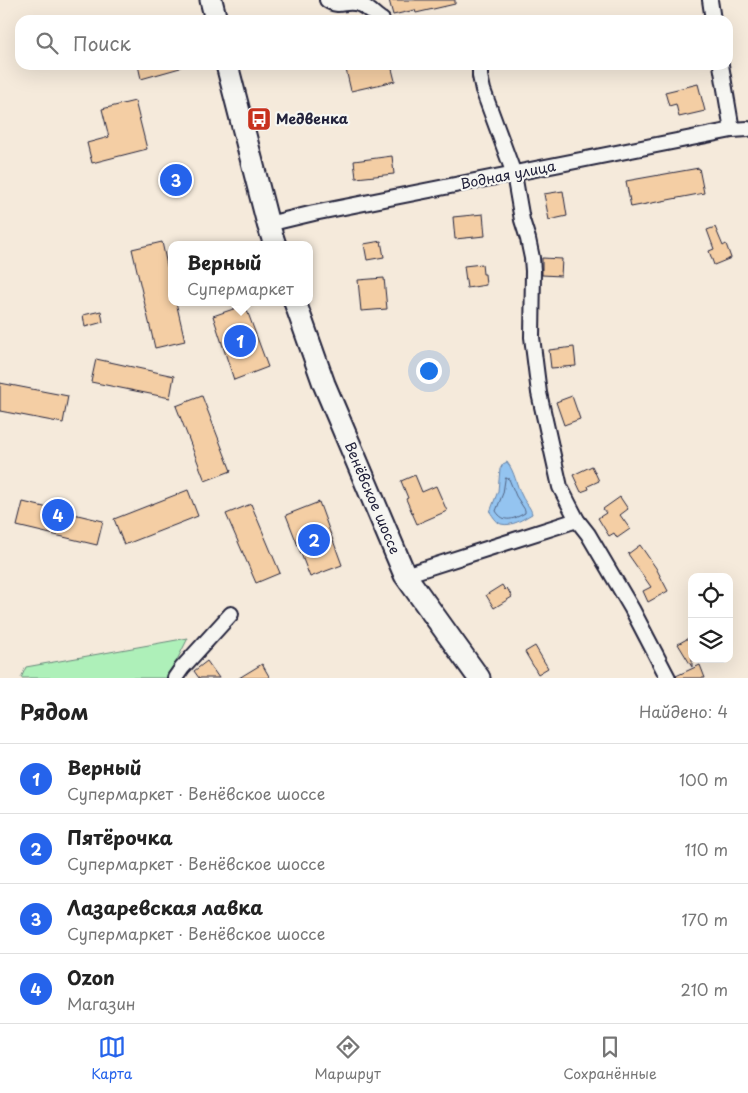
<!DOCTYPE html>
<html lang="ru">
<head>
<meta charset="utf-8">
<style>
	:root { --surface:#fff; --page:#f6f6f6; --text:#222; --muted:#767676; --line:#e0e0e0; --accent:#2563eb }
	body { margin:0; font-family:"Playpen Sans",sans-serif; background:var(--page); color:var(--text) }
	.controls { position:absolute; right:15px; bottom:15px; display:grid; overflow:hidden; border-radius:10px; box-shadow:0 5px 20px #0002 }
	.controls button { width:45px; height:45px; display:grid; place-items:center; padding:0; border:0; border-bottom:1px solid var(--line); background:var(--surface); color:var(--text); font:25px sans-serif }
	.you { position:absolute; left:428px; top:370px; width:18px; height:18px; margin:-12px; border:4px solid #fff; border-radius:50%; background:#1a73e8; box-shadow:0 0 0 8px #1a73e833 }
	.badge { display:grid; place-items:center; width:32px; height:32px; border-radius:50%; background:var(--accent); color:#fff; font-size:16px; font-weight:700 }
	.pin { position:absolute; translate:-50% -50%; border:2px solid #fff; box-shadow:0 1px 5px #0006 }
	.popup { position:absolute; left:168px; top:241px; width:145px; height:65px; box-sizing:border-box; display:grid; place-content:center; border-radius:10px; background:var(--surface); filter:drop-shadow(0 1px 4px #0005); font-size:16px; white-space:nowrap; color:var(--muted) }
	.popup b { font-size:19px; color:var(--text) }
	.popup::after { content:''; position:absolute; left:50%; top:100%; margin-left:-10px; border:10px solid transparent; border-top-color:var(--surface) }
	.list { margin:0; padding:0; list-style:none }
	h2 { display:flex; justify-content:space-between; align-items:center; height:65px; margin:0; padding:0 20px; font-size:21px }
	h2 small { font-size:16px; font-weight:400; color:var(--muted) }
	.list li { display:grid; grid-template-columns:32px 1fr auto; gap:15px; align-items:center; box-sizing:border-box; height:70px; padding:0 20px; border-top:1px solid var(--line) }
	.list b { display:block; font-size:19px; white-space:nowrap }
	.list p { margin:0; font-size:16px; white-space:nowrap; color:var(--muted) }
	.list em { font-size:16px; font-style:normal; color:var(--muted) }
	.icon { flex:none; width:28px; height:28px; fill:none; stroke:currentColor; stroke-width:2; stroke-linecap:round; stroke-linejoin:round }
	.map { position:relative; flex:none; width:748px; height:678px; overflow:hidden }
	.search { position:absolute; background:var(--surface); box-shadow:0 5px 20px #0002; left:15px; right:15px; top:15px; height:55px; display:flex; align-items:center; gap:12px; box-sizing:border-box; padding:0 18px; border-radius:15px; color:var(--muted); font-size:19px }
	.sheet { height:345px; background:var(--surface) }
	nav { display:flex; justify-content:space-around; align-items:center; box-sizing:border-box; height:70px; border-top:1px solid var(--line); background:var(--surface); font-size:14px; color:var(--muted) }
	nav a { display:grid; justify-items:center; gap:2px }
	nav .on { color:var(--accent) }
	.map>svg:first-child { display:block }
	.green { fill:#aef0b9; stroke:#68897a }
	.water { fill:#94c4f0; stroke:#6683a8 }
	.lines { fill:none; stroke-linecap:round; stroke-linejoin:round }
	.shore { stroke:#506383; stroke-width:1 }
	.building { fill:#f4cea4; stroke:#22223b }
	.street-casing { stroke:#22223b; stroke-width:18 }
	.primary-casing { stroke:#22223b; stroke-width:25 }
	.street { stroke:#f6f6f2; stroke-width:14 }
	.primary { stroke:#f6f6f2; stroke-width:21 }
	.labels { text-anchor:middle; stroke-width:4.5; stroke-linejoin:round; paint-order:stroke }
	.poi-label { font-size:14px; font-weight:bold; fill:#22223b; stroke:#f6f6f2; text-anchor:start }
	.street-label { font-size:14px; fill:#22223b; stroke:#f6f6f2 }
</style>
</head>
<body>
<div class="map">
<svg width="748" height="678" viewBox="0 0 748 678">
	<rect width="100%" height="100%" fill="#f5eadb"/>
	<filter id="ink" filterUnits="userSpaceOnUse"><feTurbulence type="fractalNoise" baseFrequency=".02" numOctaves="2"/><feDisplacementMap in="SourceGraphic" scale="10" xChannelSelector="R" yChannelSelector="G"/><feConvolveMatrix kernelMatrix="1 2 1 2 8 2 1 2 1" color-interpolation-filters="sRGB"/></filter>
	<g filter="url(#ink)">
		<polygon class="green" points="188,638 168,678 21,678 26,667"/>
		<path class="water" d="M507,462C515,472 516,485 522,496C525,503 531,507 532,514C523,519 512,527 501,524C496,522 493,516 490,512L498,491L500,469L503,464Z"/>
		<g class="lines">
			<path class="shore" d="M506,478L509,479L516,496L525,510V513C514,519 504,524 496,511L503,493L505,480Z"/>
		</g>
		<g class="building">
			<polygon points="389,0 455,0 455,4 416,13 415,10 393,15"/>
			<polygon points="138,65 180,65 180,68 141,79"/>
			<polygon points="345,65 391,65 395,81 351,91"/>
			<polygon points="698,84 705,111 679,117 676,104 669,106 665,92"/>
			<polygon points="135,101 147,149 92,163 87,143 109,137 102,109"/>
			<polygon points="392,156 394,174 356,178 354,161"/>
			<polygon points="699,168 704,193 631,207 626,181"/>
			<polygon points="180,171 184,183 171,189 168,177"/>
			<polygon points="563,191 567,216 549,220 544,194"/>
			<polygon points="483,214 485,236 455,239 453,217"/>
			<polygon points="715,227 723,246 726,244 731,258 714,265 709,251 714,249 707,230"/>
			<polygon points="381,241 384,257 367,260 364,244"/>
			<polygon points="162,242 171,284 171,302 176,302 185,341 155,348 132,249"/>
			<polygon points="542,258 562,259 561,276 542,275"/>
			<polygon points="482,264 483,274 485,274 486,285 467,288 464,266"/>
			<polygon points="384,278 387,309 361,311 358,280"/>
			<polygon points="245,305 268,367 234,380 213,316"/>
			<polygon points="101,311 103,322 85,327 83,315"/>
			<polygon points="574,347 576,366 551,368 549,350"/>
			<polygon points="96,359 174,376 170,398 91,382"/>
			<polygon points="0,383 68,396 63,423 0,411"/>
			<polygon points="202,396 231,471 205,481 176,406"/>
			<polygon points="572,396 580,419 564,425 556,402"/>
			<polygon points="592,466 599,481 588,486 589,489 581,492 573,475"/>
			<polygon points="415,475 422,492 436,486 447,511 417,524 406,499 408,498 401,481"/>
			<polygon points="188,490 198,516 124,545 114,519"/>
			<polygon points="620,497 628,509 620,515 630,529 617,538 614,533 609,536 598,518 606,513 603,509"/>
			<polygon points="23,502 103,521 97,545 17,526"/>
			<polygon points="319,502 342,565 310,577 286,515"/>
			<polygon points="251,504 280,573 256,583 226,514"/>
			<polygon points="640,545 656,568 668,591 648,602 643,591 651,587 628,554"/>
			<polygon points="502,585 505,590 507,588 512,597 494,608 486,595"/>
			<polygon points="692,636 692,667 678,644"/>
			<polygon points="535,646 548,668 538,674 525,652"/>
			<polygon points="207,661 219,678 199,678 194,671"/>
			<polygon points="262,664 270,678 239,678"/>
			<polygon points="700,665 705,678 677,678 676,676"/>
		</g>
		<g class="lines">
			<defs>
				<g id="street">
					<path d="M327,0C340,8 342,1 355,3C365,4 374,15 382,20"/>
					<polyline points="710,0 713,20"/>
					<polyline points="480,65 480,76 483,90 514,174 522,220 528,239 532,258 533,271 532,337 539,393 560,487 577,520 588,534 632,609 668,678"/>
					<polyline points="721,65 732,130"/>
					<polyline points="268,224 314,213 732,130 748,129"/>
					<polyline points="405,575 577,520"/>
					<polyline points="175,678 182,668 231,614"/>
				</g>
				<g id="primary">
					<polyline points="211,0 216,20"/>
					<polyline points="227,65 268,224 275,245"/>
					<path id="s1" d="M295,302L324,384L405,575L479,678"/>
				</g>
			</defs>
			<use href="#street" class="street-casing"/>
			<use href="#primary" class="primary-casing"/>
			<use href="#street" class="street"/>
			<use href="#primary" class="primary"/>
		</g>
	</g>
	<defs>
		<symbol id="bus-square" viewBox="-11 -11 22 22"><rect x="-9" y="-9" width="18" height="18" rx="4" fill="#c8321e" stroke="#f6f6f2"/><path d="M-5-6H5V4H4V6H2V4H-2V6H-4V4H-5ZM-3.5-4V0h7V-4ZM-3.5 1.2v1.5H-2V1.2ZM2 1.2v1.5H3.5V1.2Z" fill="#fff"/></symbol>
	</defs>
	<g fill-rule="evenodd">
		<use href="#bus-square" x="245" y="105" width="28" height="28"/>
	</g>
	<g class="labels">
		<g class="poi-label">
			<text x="276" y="124">Медвенка</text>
		</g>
		<g class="street-label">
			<text transform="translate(508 175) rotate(-11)" y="5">Водная улица</text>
			<text dy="5" stroke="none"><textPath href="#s1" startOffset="211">Венёвское шоссе</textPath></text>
		</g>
	</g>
</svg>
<div class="controls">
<button><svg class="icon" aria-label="locate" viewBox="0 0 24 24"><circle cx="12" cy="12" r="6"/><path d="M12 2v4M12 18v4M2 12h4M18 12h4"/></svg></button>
<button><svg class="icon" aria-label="layers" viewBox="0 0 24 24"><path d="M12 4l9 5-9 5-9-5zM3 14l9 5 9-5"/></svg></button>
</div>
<div class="you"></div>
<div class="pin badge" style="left:240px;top:341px">1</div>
<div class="popup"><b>Верный</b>Супермаркет</div>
<div class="pin badge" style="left:314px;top:540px">2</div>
<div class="pin badge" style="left:176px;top:180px">3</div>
<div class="pin badge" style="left:58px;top:515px">4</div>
<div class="search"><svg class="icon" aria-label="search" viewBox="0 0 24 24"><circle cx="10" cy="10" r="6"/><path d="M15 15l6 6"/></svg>Поиск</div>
</div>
<section class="sheet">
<h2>Рядом<small>Найдено: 4</small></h2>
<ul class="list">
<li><span class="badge">1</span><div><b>Верный</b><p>Супермаркет · Венёвское шоссе</p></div><em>100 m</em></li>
<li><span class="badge">2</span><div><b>Пятёрочка</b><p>Супермаркет · Венёвское шоссе</p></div><em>110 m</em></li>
<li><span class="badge">3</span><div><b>Лазаревская лавка</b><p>Супермаркет · Венёвское шоссе</p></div><em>170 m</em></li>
<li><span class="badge">4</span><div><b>Ozon</b><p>Магазин</p></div><em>210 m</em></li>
</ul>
</section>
<nav>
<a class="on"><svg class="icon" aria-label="map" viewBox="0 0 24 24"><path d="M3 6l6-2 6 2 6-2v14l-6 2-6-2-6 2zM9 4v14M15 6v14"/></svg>Карта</a>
<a><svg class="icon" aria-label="directions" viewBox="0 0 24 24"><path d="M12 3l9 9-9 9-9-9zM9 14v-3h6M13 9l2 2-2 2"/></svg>Маршрут</a>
<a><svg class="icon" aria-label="saved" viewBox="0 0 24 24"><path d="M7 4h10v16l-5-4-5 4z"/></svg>Сохранённые</a>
</nav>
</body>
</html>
